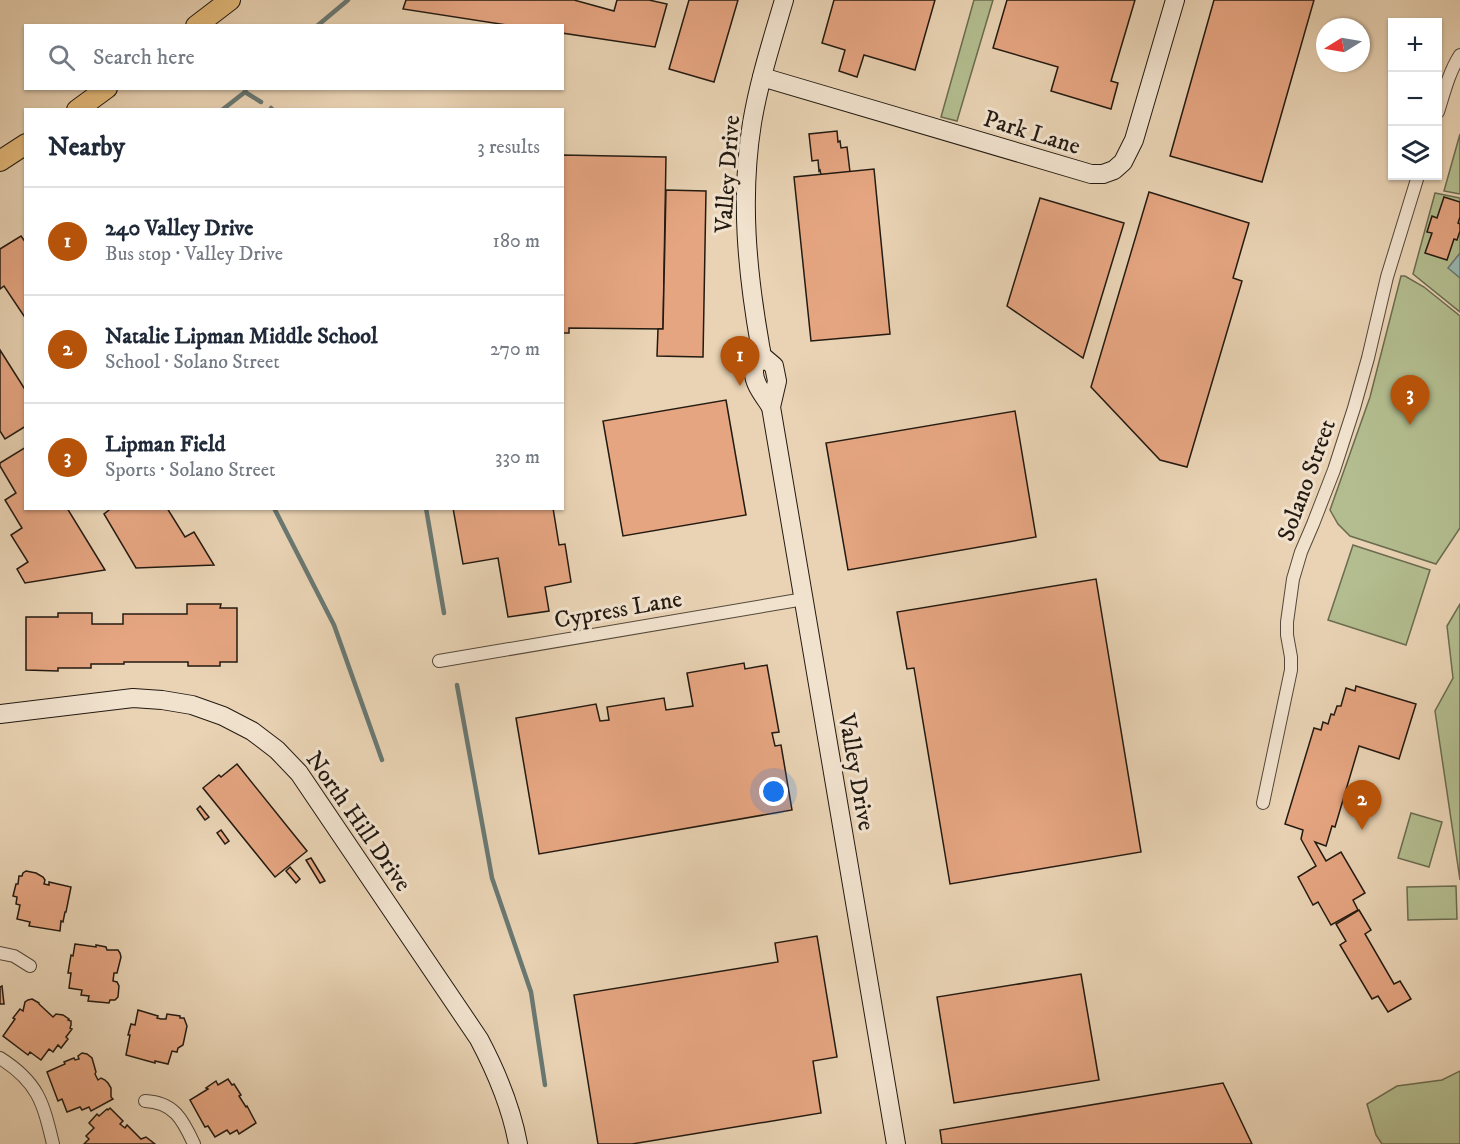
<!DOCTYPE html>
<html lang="en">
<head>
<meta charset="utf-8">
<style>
	:root { --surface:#fff; --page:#f2f2f3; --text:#1f2937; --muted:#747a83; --line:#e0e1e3; --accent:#b45309 }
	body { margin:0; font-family:"IM FELL DW Pica",serif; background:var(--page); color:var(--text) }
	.controls { position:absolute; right:18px; top:18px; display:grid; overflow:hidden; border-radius:0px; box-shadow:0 2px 4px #0004 }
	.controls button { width:54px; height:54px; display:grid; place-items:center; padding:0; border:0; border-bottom:2px solid var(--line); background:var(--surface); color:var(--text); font:30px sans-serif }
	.compass { position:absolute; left:1316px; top:18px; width:54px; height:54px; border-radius:50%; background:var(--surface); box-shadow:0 2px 4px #0004; rotate:259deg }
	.you { position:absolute; left:774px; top:792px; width:21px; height:21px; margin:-15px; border:4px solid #fff; border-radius:50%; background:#1a73e8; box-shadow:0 0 0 9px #1a73e833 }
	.badge { display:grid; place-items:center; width:39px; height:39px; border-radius:50%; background:var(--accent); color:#fff; font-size:20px; font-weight:700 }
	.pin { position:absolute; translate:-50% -50px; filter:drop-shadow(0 2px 3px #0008) }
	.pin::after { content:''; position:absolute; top:32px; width:21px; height:18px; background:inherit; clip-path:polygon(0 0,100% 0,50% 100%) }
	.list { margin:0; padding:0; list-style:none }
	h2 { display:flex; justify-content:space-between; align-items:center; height:78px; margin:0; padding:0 24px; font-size:26px }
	h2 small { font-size:20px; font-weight:400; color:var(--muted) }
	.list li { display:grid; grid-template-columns:39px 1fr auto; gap:18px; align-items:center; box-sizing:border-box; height:108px; padding:0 24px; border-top:2px solid var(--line) }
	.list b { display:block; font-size:22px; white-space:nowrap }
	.list p { margin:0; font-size:20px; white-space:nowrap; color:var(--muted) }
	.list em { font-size:20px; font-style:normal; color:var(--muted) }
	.icon { flex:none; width:33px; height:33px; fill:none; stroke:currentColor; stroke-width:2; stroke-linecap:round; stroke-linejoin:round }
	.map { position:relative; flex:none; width:1460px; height:1144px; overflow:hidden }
	.search { position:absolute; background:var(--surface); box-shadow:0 2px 4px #0004; left:24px; top:24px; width:540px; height:66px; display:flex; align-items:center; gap:15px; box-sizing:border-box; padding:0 21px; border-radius:0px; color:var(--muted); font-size:22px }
	.panel { position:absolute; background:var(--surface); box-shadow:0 2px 4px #0004; left:24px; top:108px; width:540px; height:402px; border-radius:0px }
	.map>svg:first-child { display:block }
	.green { fill:#b3bd8f; stroke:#6b6c50; stroke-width:1.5 }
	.water { fill:#98b7b2; stroke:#697872; stroke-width:1.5 }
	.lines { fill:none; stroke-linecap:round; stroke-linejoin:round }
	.stream { stroke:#697872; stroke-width:4.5 }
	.building { fill:#e5a581; stroke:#231a11; stroke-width:1.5 }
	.street-casing { stroke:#54483a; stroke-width:14 }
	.secondary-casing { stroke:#231a11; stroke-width:20 }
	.primary-casing { stroke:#231a11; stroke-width:22 }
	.street { stroke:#f1e2ce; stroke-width:12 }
	.secondary { stroke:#f1e2ce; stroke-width:18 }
	.primary { stroke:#e4ba7a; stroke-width:20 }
	.labels { text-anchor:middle; stroke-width:6; stroke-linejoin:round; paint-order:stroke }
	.street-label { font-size:24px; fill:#231a11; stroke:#f1e2ce }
</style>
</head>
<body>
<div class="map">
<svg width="1460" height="1144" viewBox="0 0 1460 1144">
	<rect width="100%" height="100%" fill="#e9d3b4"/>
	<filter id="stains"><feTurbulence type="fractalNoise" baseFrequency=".00333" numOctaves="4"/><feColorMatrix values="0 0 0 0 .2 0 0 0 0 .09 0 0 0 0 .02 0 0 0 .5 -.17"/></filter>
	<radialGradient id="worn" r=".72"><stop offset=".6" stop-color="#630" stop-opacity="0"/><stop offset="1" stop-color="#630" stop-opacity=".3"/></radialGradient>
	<g class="green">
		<polygon points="974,0 993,0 957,121 941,117"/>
		<polygon points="1460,134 1460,194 1444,191"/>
		<polygon points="1435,193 1460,198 1460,312 1413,274"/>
		<polygon points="1401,276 1405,276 1424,287 1460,316 1460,528 1436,564 1350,536 1338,524 1330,510 1370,397"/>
		<polygon points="1353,545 1430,570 1406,645 1328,620"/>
		<polygon points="1460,604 1460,880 1435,711 1453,678 1447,626"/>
		<polygon points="1411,813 1442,822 1429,867 1398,858"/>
		<polygon points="1456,886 1457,919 1408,920 1407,887"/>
		<polygon points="1460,1071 1460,1144 1382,1144 1376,1135 1367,1104 1397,1086 1442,1080"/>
	</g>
	<polygon class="water" points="1460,253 1460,278 1448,268"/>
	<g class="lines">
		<g class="stream">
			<polyline points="317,26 348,0"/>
			<polyline points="245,92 261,102"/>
			<polyline points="271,108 273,110"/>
			<polyline points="222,110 245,92 246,88"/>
			<polyline points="274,508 334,625 382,760"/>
			<polyline points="426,508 444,613"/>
			<polyline points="457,685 492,878 531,992 545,1085"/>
		</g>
	</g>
	<g class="building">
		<polygon points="406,0 574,0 614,11 617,0 649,0 667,4 655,47 562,33 562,26 513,26 403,9"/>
		<polygon points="689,0 738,0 714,82 669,69"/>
		<polygon points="834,0 935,0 915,70 864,55 857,77 839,71 845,50 822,43"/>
		<polygon points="1007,0 1135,0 1111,81 1118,83 1111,109 1051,91 1058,67 993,48"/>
		<polygon points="1214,0 1314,0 1262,182 1170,156"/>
		<polygon points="837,131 838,142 840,141 841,148 847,147 850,172 821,175 820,170 819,171 818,160 812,161 809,134"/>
		<polygon points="562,155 666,157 663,329 569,328 569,333 562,333"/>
		<polygon points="874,169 890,334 811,341 794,177"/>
		<polygon points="666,190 706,191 703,357 657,356 658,329 663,329"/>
		<polygon points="1149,192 1249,223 1233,278 1242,281 1187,467 1160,460 1091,387"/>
		<polygon points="1444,197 1460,202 1460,217 1458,223 1460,224 1460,231 1457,240 1454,239 1447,260 1425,253 1432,233 1427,232 1432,216 1437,218"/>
		<polygon points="1040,198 1124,223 1083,358 1007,306"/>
		<polygon points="21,236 26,243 26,319 4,286 0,289 0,249"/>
		<polygon points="0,350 26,391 26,426 5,439 0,431"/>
		<polygon points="726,400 746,515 623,536 603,421"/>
		<polygon points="1015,411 1036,537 848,570 826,443"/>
		<polygon points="26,447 26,508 67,508 105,570 25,583 17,569 28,562 11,535 22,528 5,500 16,493 0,466 0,463"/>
		<polygon points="108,508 167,508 185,537 194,532 214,565 136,568 104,514 109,510"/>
		<polygon points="453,508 553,508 559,545 565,544 571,582 545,587 549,611 508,617 498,558 463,564"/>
		<polygon points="1096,579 1141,852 950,884 914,668 907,669 897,612"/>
		<polygon points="187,604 221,604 220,608 237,608 237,662 220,662 220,666 188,666 188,662 124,662 124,664 91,664 91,668 58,668 58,671 26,670 26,617 58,617 58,613 92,613 92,624 123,624 123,614 187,614"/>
		<polygon points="744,663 745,669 767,665 779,732 772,733 775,746 781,745 792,810 539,854 516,718 596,704 600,721 609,720 607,707 664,698 666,710 693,706 687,673"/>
		<polygon points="1356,686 1416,704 1399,759 1359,746 1335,827 1332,826 1326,846 1315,842 1326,861 1341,852 1365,893 1353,900 1358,910 1331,925 1318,902 1313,905 1298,877 1316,866 1301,839 1303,830 1285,824 1314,728 1321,730 1323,722 1328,724 1331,714 1334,715 1337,706 1341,706 1346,688 1355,691"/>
		<polygon points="237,764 307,851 275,877 203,788 219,775 221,777"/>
		<polygon points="200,806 209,817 205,820 197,809"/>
		<polygon points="221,830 229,841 225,844 217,833"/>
		<polygon points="311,858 325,881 320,883 306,860"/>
		<polygon points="290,867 300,879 296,883 286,871"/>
		<polygon points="26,871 36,873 43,877 45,880 44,884 49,885 49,882 71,887 66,912 65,912 63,922 61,921 60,931 29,926 30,922 17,919 20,905 16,904 17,897 13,896 16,884 18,884 19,876 22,876 23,873"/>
		<polygon points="1359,910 1371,930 1365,934 1394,984 1400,981 1411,999 1388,1012 1378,996 1372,999 1340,945 1346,941 1336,924"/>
		<polygon points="817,936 837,1057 813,1061 821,1113 632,1144 598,1144 574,995 778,962 775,943"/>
		<polygon points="75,944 96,947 96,945 106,947 107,950 118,950 120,953 121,957 117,973 114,973 113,981 117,982 119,986 118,997 115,1000 110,1000 109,1003 88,1001 89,996 81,995 82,990 69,988 71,973 68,973 71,955 73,956"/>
		<polygon points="1081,974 1099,1080 954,1103 937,997"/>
		<polygon points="2,986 4,1004 0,1004 0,987"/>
		<polygon points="32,999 39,1003 39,1004 53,1017 56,1014 63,1015 69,1019 68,1020 71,1021 71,1025 70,1028 72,1029 66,1037 68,1039 61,1048 58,1045 53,1052 49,1049 41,1060 30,1052 28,1055 3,1036 15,1019 13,1018 20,1009 23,1011 25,1002 28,1000"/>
		<polygon points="138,1010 158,1016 157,1018 161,1019 166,1019 167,1014 180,1016 180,1018 184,1018 187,1026 183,1045 178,1048 177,1052 172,1051 168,1064 155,1061 155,1063 126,1055 130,1035 128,1035 131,1024 135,1025"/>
		<polygon points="82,1053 87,1054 92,1058 96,1072 95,1074 98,1080 101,1078 105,1080 108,1083 111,1088 111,1097 113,1099 91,1111 89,1107 82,1110 80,1107 67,1112 62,1099 58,1101 47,1072 65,1064 64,1062 74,1058 75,1060 79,1059 78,1056"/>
		<polygon points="228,1079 232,1085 234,1084 241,1095 239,1096 246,1107 247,1106 256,1123 239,1134 237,1130 230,1134 227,1130 215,1137 208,1126 205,1127 190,1100 208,1089 206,1088 216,1081 218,1085"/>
		<polygon points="1223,1083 1252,1144 942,1144 940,1130"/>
		<polygon points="110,1108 123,1121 120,1124 125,1128 127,1125 141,1139 146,1137 155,1144 84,1144 89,1139 86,1136 94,1128 89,1123 97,1114 99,1116 107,1109 108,1110"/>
	</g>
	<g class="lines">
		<defs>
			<g id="street">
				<path d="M1438,112C1444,93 1449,72 1460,55"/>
				<polyline points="439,661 804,599"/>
				<polyline points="1263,803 1291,670 1291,657 1287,635 1287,622 1293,579 1301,552 1313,524 1334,470 1354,408 1368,358 1387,277 1418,176"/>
				<polyline points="0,953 14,956 30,966"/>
				<path d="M0,1058C38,1082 43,1102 53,1144"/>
				<path d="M145,1101C174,1102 183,1120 194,1144"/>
			</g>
			<g id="secondary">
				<polyline points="762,77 1091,174 1103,174 1114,170 1123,162 1134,140 1175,0"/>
				<polyline points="761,355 774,366 777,381 771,407 896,1144"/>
				<path d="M771,407C765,397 753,384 754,371C754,365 761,360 761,354C762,351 760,348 760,345C747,271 740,198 752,123C759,81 772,41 784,0"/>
				<path d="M0,714L133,698L162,700L192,705L223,716L252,731L277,750L299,773L479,1039C497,1073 511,1106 518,1144"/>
			</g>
			<g id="primary">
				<polyline points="196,26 230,0"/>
				<polyline points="77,110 107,88"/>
				<polyline points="0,161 26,144"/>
			</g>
		</defs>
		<use href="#street" class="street-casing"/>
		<use href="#secondary" class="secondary-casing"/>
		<use href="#primary" class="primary-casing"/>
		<use href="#street" class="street"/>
		<use href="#secondary" class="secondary"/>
		<use href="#primary" class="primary"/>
	</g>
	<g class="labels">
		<g class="street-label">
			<text transform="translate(1032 132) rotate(17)" y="8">Park Lane</text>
			<text transform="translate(727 174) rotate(-86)" y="8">Valley Drive</text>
			<text transform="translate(1306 480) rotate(-70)" y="8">Solano Street</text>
			<text transform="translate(618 609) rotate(-10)" y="8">Cypress Lane</text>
			<text transform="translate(857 772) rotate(80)" y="8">Valley Drive</text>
			<text transform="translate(359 821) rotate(55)" y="8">North Hill Drive</text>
		</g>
	</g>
	<rect width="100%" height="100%" filter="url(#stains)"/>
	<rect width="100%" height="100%" fill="url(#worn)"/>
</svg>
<div class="controls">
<button>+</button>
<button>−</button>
<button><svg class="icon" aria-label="layers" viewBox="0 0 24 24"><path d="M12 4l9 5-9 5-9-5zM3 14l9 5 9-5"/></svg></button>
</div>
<svg class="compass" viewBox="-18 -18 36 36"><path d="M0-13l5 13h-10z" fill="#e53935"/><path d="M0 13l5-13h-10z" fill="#747a83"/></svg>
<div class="you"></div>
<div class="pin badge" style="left:740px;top:386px">1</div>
<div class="pin badge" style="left:1362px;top:830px">2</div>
<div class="pin badge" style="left:1410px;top:425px">3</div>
<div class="search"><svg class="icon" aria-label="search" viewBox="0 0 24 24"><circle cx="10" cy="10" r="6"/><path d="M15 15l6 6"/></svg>Search here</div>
<section class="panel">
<h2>Nearby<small>3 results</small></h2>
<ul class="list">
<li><span class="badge">1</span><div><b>240 Valley Drive</b><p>Bus stop · Valley Drive</p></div><em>180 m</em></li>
<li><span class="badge">2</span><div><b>Natalie Lipman Middle School</b><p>School · Solano Street</p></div><em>270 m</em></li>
<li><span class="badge">3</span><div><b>Lipman Field</b><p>Sports · Solano Street</p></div><em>330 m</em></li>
</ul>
</section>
</div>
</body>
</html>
